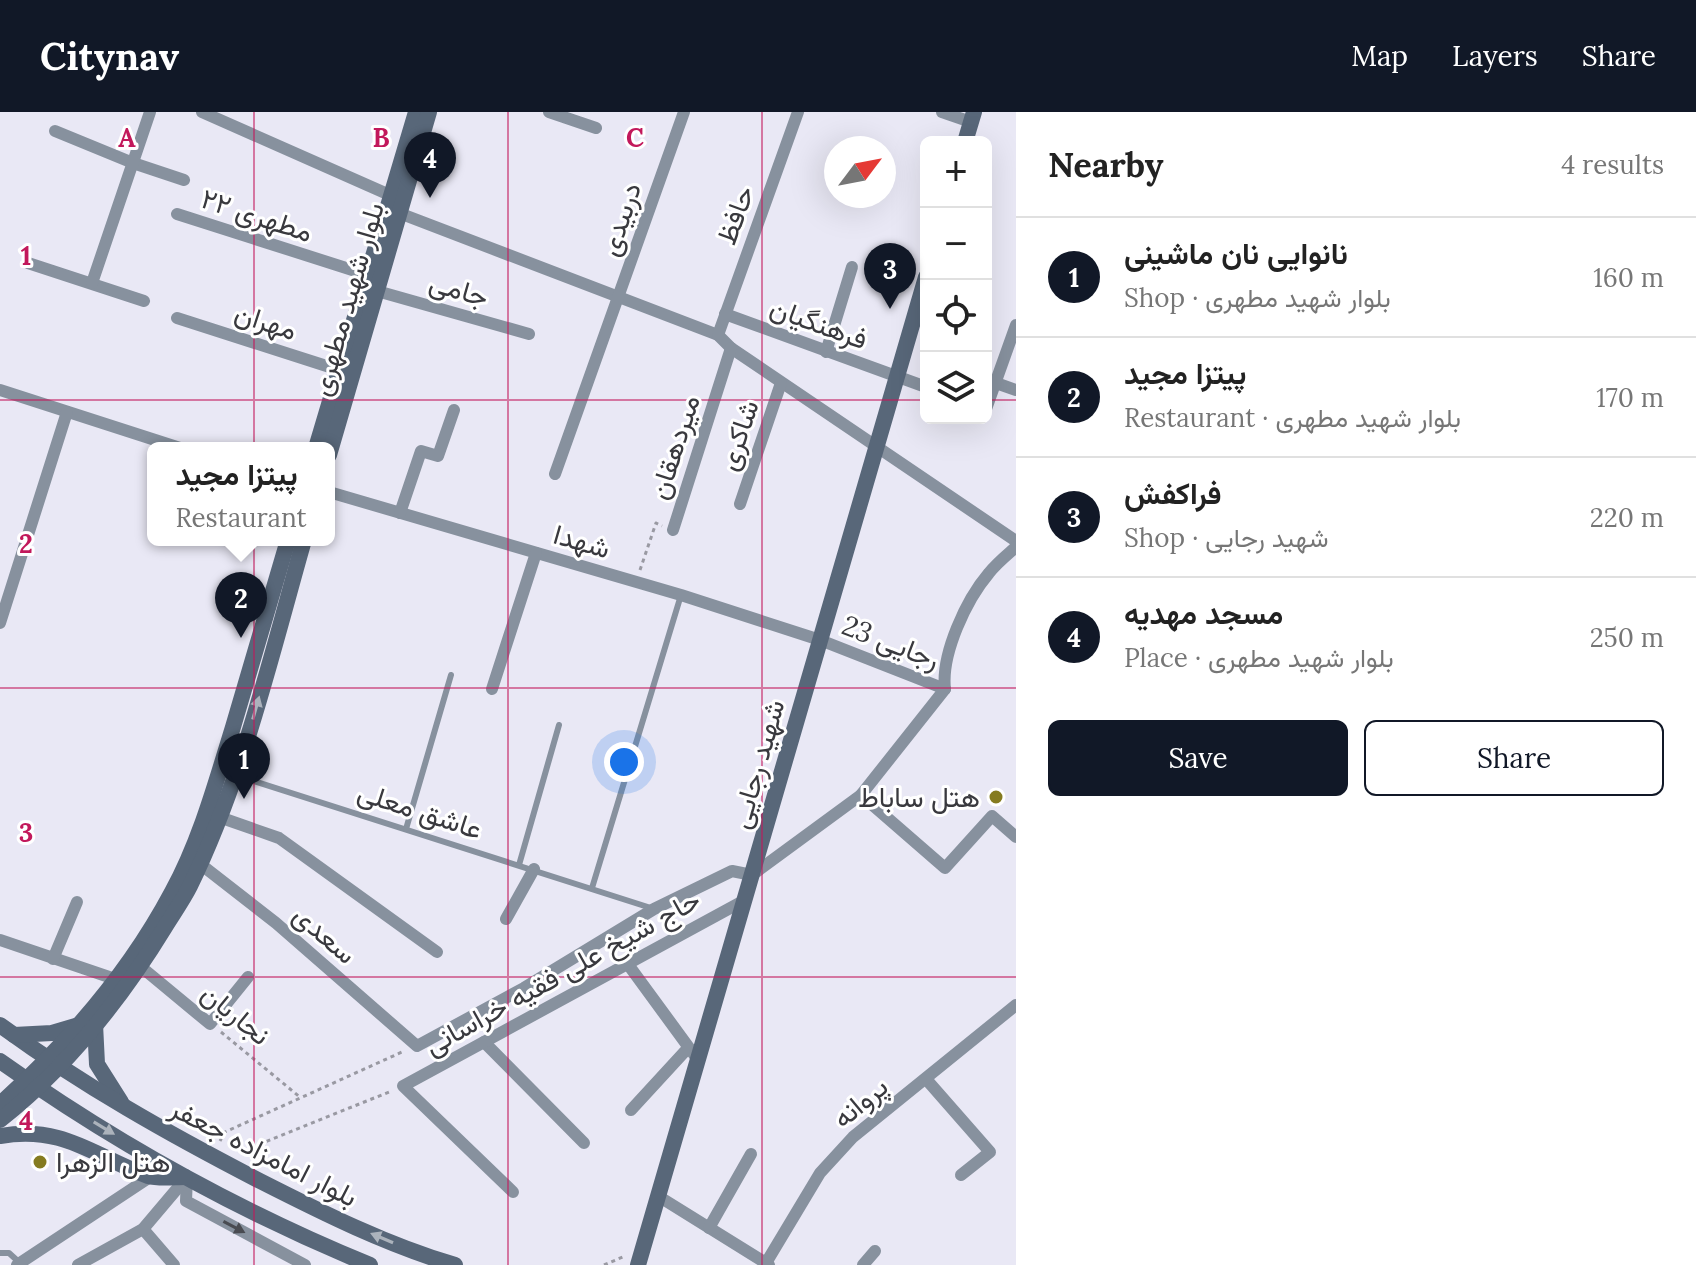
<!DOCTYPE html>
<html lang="en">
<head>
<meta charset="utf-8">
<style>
	:root { --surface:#fff; --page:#f6f6f6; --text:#222; --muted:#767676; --line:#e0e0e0; --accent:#111827 }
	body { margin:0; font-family:Lora,Vazirmatn,serif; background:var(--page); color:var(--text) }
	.controls { position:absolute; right:24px; top:24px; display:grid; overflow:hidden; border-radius:12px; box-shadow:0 8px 32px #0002 }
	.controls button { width:72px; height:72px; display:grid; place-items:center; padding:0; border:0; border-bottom:2px solid var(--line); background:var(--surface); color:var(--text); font:40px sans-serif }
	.compass { position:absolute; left:824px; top:24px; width:72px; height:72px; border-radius:50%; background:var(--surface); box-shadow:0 8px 32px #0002; rotate:58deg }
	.you { position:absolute; left:624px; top:650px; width:28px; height:28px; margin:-20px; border:6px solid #fff; border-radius:50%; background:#1a73e8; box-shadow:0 0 0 12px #1a73e833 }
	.badge { display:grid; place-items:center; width:52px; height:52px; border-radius:50%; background:var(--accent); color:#fff; font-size:26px; font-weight:700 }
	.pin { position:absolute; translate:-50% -66px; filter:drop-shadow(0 2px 4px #0008) }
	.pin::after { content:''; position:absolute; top:42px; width:28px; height:24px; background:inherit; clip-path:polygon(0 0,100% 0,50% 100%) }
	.popup { position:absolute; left:147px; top:330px; width:188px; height:104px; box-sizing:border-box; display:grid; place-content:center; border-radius:12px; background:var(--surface); filter:drop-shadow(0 2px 6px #0005); font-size:26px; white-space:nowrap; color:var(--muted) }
	.popup b { font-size:30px; color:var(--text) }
	.popup::after { content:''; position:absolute; left:50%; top:100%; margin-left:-16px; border:16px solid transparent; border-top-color:var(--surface) }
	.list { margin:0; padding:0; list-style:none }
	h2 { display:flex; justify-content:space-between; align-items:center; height:104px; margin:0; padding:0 32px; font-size:34px }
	h2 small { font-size:26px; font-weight:400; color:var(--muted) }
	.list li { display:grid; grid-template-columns:52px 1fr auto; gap:24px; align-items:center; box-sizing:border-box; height:120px; padding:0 32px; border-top:2px solid var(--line) }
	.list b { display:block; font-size:30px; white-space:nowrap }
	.list p { margin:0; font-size:26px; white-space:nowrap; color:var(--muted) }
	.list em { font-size:26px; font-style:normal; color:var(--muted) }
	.actions { display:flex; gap:16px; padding:24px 32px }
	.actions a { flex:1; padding:18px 0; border:2px solid var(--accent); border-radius:12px; text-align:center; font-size:28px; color:var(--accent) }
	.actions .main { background:var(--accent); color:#fff }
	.icon { flex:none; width:44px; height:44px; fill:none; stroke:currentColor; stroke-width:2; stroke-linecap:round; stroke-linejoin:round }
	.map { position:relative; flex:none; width:1016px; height:1153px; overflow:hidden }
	header { display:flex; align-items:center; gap:48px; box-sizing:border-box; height:112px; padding:0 40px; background:var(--accent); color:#fff }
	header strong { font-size:38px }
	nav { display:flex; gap:44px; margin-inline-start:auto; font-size:28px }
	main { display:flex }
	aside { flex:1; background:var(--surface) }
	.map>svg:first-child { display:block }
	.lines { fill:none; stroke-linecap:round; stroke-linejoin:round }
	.path { stroke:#9999a2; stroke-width:3; stroke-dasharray:4 4; stroke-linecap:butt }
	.service { stroke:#87919e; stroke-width:6 }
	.minor { stroke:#87919e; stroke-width:12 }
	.secondary { stroke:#586779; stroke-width:16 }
	.oneway { fill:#acb3bc }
	.oneway2 { fill:#494b51 }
	.grid { fill:none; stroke:#c2185b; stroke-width:2; stroke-opacity:0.55 }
	.poi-dot { fill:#857b20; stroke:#fff; stroke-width:3 }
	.labels { text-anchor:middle; stroke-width:6; stroke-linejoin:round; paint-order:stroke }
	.street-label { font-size:28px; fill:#39393e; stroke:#fff }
	.poi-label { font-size:28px; fill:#39393e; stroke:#fff; text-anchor:end }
	.grid-label { font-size:26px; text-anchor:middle; font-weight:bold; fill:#c2185b; stroke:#fff; stroke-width:6; stroke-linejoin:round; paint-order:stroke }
</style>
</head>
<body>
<header>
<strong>Citynav</strong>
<nav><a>Map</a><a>Layers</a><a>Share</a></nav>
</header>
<main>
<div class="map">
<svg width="1016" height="1153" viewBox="0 0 1016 1153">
	<rect width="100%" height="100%" fill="#e9e8f5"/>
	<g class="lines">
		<g class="path">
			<polyline points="640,458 656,411 662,414"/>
			<polyline points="221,920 301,986"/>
			<polyline points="220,1029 225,1020 402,940"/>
			<polyline points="252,1047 260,1032 389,980"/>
			<polyline points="604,1153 625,1144"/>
		</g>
		<g class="service">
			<polyline points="235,663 651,796"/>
			<polyline points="406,717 451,563"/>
			<polyline points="519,753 559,613"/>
			<polyline points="592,776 681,483"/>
			<polyline points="0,1141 9,1141 20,1151"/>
		</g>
		<g class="minor">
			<polyline points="202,0 392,84"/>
			<polyline points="549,0 596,16"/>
			<polyline points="942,0 971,10"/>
			<polyline points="55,19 133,51 184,68"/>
			<polyline points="399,101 718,223 731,236 1016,429"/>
			<polyline points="177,102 368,163"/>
			<polyline points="28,151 144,189"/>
			<polyline points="92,171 150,0"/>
			<polyline points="377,179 529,222"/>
			<polyline points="725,202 926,275"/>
			<polyline points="177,206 339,258"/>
			<polyline points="718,223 798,0"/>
			<polyline points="826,240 852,155"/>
			<polyline points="996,271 1016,278"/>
			<polyline points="0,278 180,336"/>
			<polyline points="986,297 1016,213"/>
			<polyline points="555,362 684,0"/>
			<polyline points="329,380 681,483 820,528 945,577"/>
			<polyline points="740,392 781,271"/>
			<polyline points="400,401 421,339 438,344 454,298"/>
			<polyline points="673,418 731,236"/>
			<polyline points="0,511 67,300"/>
			<polyline points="492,577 536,441"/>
			<polyline points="861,683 945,756 992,704 1016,725"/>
			<polyline points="219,705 279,726 437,840"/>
			<path d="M199,751L276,811L417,934L524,876L654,797L732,759L752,763L861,683L945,577C941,542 966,488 989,461C997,451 1007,443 1016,435"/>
			<polyline points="506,807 534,757"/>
			<polyline points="0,828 115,867"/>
			<polyline points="53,847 77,790"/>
			<polyline points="627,851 698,948"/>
			<polyline points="140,854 210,912 248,865"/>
			<polyline points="484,930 584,1031"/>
			<polyline points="926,967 990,1040 961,1063"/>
			<polyline points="631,998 688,936"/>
			<polyline points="187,1065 186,1089 305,1153"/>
			<polyline points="513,1080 403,974 745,788"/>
			<polyline points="658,1084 769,1153"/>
			<polyline points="709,1116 751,1042"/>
			<polyline points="143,1117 174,1153"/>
			<polyline points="766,1151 820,1061 853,1025 1016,893"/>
			<polyline points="17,1153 150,1065"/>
			<polyline points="78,1153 143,1117 187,1065"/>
			<polyline points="863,1153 875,1139"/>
		</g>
		<g class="secondary">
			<polyline points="965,30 974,0"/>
			<polyline points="316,336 416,0"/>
			<polyline points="329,343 429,0"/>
			<polyline points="95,912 97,952 121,990"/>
			<path d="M0,913C82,973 169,1022 260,1069C323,1101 387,1133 455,1153"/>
			<polyline points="14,923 52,921 79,913"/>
			<path d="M0,949C114,1030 241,1100 370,1153"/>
			<path d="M0,992C68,931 129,861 172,780C200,729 216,670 233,615C251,552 270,490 288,428"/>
			<path d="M0,1008C66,956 121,887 165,815C173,802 183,788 190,774C243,665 271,544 304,428"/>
			<path d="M0,1024C64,1013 93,1044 148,1064C159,1067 174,1065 185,1065"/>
			<polyline points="638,1153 926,165"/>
		</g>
	</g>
	<defs><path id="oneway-solid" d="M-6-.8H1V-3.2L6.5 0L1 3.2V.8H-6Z" transform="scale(2)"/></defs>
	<g class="oneway">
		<use href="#oneway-solid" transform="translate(256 596) rotate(-74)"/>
		<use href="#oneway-solid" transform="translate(104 1016) rotate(31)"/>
		<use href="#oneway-solid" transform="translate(382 1126) rotate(-157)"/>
	</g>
	<use class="oneway2" href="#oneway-solid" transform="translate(234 1115) rotate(28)"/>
	<path class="grid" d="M254,0V1153M508,0V1153M762,0V1153M0,288H926M986,288H1016M0,576H1016M0,865H1016"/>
	<g class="poi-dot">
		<circle cx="996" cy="685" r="8"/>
		<circle cx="40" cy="1050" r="8"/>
	</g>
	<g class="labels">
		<g class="street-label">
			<text transform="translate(257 103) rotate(18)" y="10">مطهری ۲۲</text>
			<text transform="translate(735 103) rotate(-70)" y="10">حافظ</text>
			<text transform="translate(620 107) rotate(-71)" y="10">دربیدی</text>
			<text transform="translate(459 177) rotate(16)" y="10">جامی</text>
			<text transform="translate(347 187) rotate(-74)" y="10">بلوار شهید مطهری</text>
			<text transform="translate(266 209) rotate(18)" y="10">مهران</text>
			<text transform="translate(819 211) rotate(20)" y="10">فرهنگیان</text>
			<text transform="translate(738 323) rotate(-71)" y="10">شاکری</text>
			<text transform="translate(674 335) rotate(-72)" y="10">میردهقان</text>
			<text transform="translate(582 429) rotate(16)" y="10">شهدا</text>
			<text transform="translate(891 530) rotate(21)" y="10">رجایی 23</text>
			<text transform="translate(757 652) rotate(-74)" y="10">شهید رجایی</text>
			<text transform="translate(420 698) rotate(18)" y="10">عاشق معلی</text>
			<text transform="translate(325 822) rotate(41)" y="10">سعدی</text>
			<text transform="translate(562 860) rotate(-29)" y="10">حاج شیخ علی فقیه خراسانی</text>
			<text transform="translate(236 902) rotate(39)" y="10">نجاریان</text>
			<text transform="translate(860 990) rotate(-40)" y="10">پروانه</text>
			<text transform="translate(264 1040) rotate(27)" y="10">بلوار امامزاده جعفر</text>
		</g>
		<g class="poi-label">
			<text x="980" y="695">هتل ساباط</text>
			<text x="56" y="1060" text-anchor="start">هتل الزهرا</text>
		</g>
	</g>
	<g class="grid-label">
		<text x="127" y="35">A</text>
		<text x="381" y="35">B</text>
		<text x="635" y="35">C</text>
		<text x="26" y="153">1</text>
		<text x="26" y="441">2</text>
		<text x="26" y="730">3</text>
		<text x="26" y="1018">4</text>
	</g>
</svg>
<div class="controls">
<button>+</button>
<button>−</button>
<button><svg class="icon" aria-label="locate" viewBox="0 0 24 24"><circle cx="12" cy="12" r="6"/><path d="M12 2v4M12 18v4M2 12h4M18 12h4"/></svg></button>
<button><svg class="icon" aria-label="layers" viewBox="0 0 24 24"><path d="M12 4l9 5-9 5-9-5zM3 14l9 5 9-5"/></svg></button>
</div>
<svg class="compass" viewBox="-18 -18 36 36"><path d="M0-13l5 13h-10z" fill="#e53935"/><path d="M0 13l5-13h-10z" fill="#767676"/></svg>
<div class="you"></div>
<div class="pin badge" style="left:244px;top:687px">1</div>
<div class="pin badge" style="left:241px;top:526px">2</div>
<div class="popup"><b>پیتزا مجید</b>Restaurant</div>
<div class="pin badge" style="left:890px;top:197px">3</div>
<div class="pin badge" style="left:430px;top:86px">4</div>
</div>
<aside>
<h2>Nearby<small>4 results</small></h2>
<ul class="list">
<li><span class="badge">1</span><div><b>نانوایی نان ماشینی</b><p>Shop · بلوار شهید مطهری</p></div><em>160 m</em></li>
<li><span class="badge">2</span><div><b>پیتزا مجید</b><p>Restaurant · بلوار شهید مطهری</p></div><em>170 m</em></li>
<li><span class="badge">3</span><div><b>فراکفش</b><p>Shop · شهید رجایی</p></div><em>220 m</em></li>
<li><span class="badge">4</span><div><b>مسجد مهدیه</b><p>Place · بلوار شهید مطهری</p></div><em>250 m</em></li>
</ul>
<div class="actions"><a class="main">Save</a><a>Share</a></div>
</aside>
</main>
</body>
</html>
